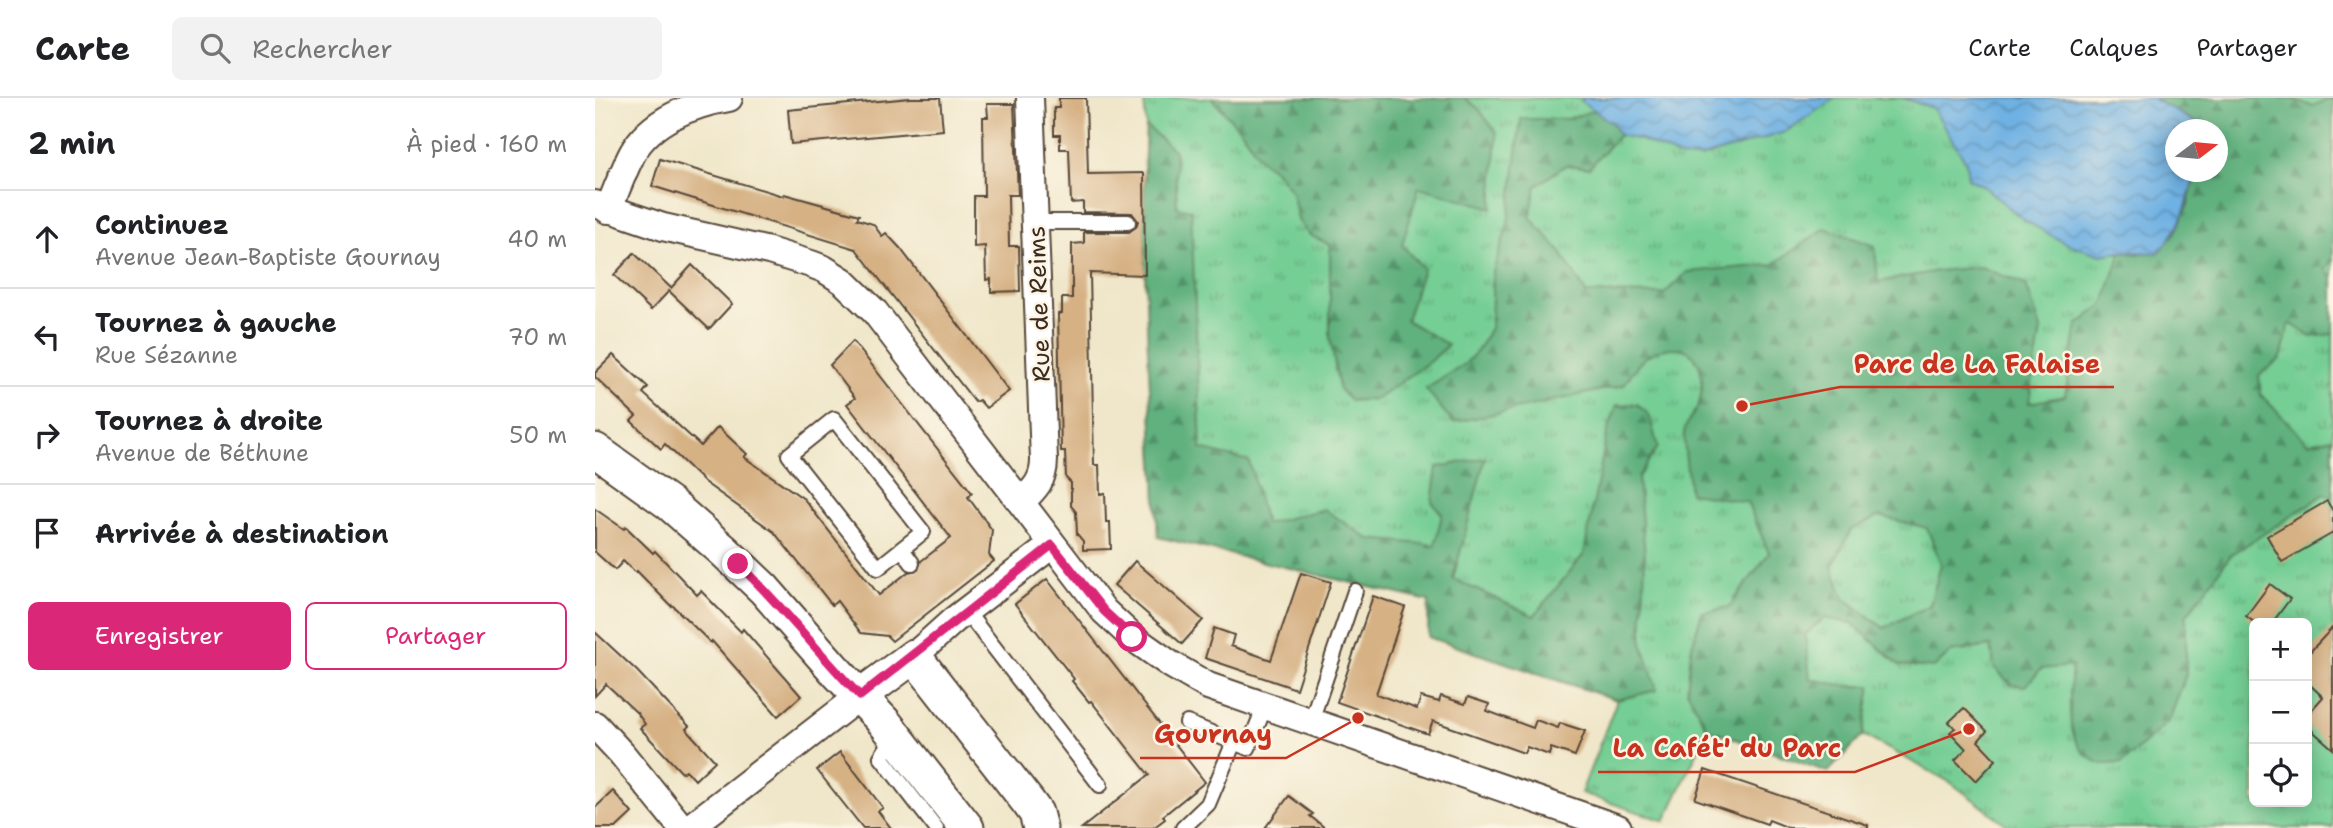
<!DOCTYPE html>
<html lang="fr">
<head>
<meta charset="utf-8">
<style>
	:root { --surface:#fff; --page:#f2f2f2; --text:#202124; --muted:#757577; --line:#e0e0e0; --accent:#db2777 }
	body { margin:0; font-family:"Shantell Sans",sans-serif; background:var(--page); color:var(--text) }
	.controls { position:absolute; right:21px; bottom:21px; display:grid; overflow:hidden; border-radius:10px; box-shadow:0 4px 18px #0003 }
	.controls button { width:63px; height:63px; display:grid; place-items:center; padding:0; border:0; border-bottom:2px solid var(--line); background:var(--surface); color:var(--text); font:35px sans-serif }
	.compass { position:absolute; left:1570px; top:21px; width:63px; height:63px; border-radius:50%; background:var(--surface); box-shadow:0 4px 18px #0003; rotate:74deg }
	.stop { position:absolute; width:21px; height:21px; margin:-16px; border:5px solid #db2777; border-radius:50%; background:#fff }
	.stop.end { background:#db2777; border-color:#fff; box-shadow:0 2px 7px #0008 }
	.list { margin:0; padding:0; list-style:none }
	h2 { display:flex; justify-content:space-between; align-items:center; height:91px; margin:0; padding:0 28px; font-size:30px }
	h2 small { font-size:23px; font-weight:400; color:var(--muted) }
	.list li { display:grid; grid-template-columns:46px 1fr auto; gap:21px; align-items:center; box-sizing:border-box; height:98px; padding:0 28px; border-top:2px solid var(--line) }
	.list b { display:block; font-size:26px; white-space:nowrap }
	.list p { margin:0; font-size:23px; white-space:nowrap; color:var(--muted) }
	.list em { font-size:23px; font-style:normal; color:var(--muted) }
	.actions { display:flex; gap:14px; padding:21px 28px }
	.actions a { flex:1; padding:16px 0; border:2px solid var(--accent); border-radius:10px; text-align:center; font-size:24px; color:var(--accent) }
	.actions .main { background:var(--accent); color:#fff }
	.icon { flex:none; width:38px; height:38px; fill:none; stroke:currentColor; stroke-width:2; stroke-linecap:round; stroke-linejoin:round }
	.map { position:relative; flex:none; width:1738px; height:730px; overflow:hidden }
	header { display:flex; align-items:center; gap:42px; box-sizing:border-box; height:98px; padding:0 35px; background:var(--surface); border-bottom:2px solid var(--line) }
	header strong { font-size:33px }
	nav { display:flex; gap:38px; margin-inline-start:auto; font-size:24px }
	.search { width:490px; height:63px; background:var(--page); display:flex; align-items:center; gap:18px; box-sizing:border-box; padding:0 24px; border-radius:10px; color:var(--muted); font-size:26px }
	main { display:flex }
	aside { flex:1; background:var(--surface) }
	.map>svg:first-child { display:block }
	.grass { fill:url(#grass-tufts); stroke:#587c59; stroke-width:2; fill-rule:evenodd }
	.forest { fill:url(#forest-firs); stroke:#4e6e4e; stroke-width:2; fill-rule:evenodd }
	.water { fill:url(#water-waves); stroke:#546e80; stroke-width:2 }
	.building { fill:#d6b184 }
	.lines { fill:none; stroke-linecap:round; stroke-linejoin:round }
	.service-casing { stroke:#564638; stroke-width:18 }
	.minor-casing { stroke:#564638; stroke-width:30 }
	.tertiary-casing { stroke:#564638; stroke-width:37 }
	.service { stroke:#fff; stroke-width:14 }
	.minor { stroke:#fff; stroke-width:26 }
	.tertiary { stroke:#fff; stroke-width:33 }
	.route { stroke:#db2777; stroke-width:9 }
	.labels { text-anchor:middle; stroke-width:5; stroke-linejoin:round; paint-order:stroke }
	.street-label { font-size:24px; fill:#3b2a1e; stroke:#fcf5e5 }
	.leader { fill:none; stroke:#c8321e; stroke-width:2.5 }
	.callout-dot { fill:#c8321e; stroke:#fcf5e5; stroke-width:2.5 }
	.callout-label { font-size:26px; text-anchor:middle; font-weight:bold; fill:#c8321e; stroke:#fcf5e5; stroke-width:5; stroke-linejoin:round; paint-order:stroke }
</style>
</head>
<body>
<header>
<strong>Carte</strong>
<div class="search"><svg class="icon" aria-label="search" viewBox="0 0 24 24"><circle cx="10" cy="10" r="6"/><path d="M15 15l6 6"/></svg>Rechercher</div>
<nav><a>Carte</a><a>Calques</a><a>Partager</a></nav>
</header>
<main>
<aside>
<h2>2 min<small>À pied · 160 m</small></h2>
<ul class="list">
<li><svg class="icon" aria-label="ahead" viewBox="0 0 24 24"><path d="M12 20V5M6 11l6-6 6 6"/></svg><div><b>Continuez</b><p>Avenue Jean-Baptiste Gournay</p></div><em>40 m</em></li>
<li><svg class="icon" aria-label="left" viewBox="0 0 24 24"><path d="M17 20v-9H6M10 6l-5 5 5 5"/></svg><div><b>Tournez à gauche</b><p>Rue Sézanne</p></div><em>70 m</em></li>
<li><svg class="icon" aria-label="right" viewBox="0 0 24 24"><path d="M7 20v-9h11M14 6l5 5-5 5"/></svg><div><b>Tournez à droite</b><p>Avenue de Béthune</p></div><em>50 m</em></li>
<li><svg class="icon" aria-label="arrive" viewBox="0 0 24 24"><path d="M6 21V4h12l-3 4 3 4H6"/></svg><div><b>Arrivée à destination</b></div></li>
</ul>
<div class="actions"><a class="main">Enregistrer</a><a>Partager</a></div>
</aside>
<div class="map">
<svg width="1738" height="730" viewBox="0 0 1738 730">
	<defs>
		<pattern id="grass-tufts" width="24" height="20" patternUnits="userSpaceOnUse" patternTransform="scale(1.75)"><rect width="24" height="20" fill="#75ce94"/><path d="M3 7l-1-3M5 7V3M7 7l1-3M15 17l-1-3M17 17v-4M19 17l1-3" fill="none" stroke="#61a778"/></pattern>
		<pattern id="forest-firs" width="22" height="20" patternUnits="userSpaceOnUse" patternTransform="scale(1.75)"><rect width="22" height="20" fill="#60b17e"/><path d="M5 1l3.5 6h-7zM16 11l3.5 6h-7z" fill="#509067"/></pattern>
		<pattern id="water-waves" width="16" height="10" patternUnits="userSpaceOnUse" patternTransform="scale(1.75)"><rect width="16" height="10" fill="#6eb1e3"/><path d="M0 5q4-4 8 0t8 0" fill="none" stroke="#5c90b7"/></pattern>
	</defs>
	<rect width="100%" height="100%" fill="#fcf5e5"/>
	<filter id="ink" filterUnits="userSpaceOnUse"><feTurbulence type="fractalNoise" baseFrequency=".0143" numOctaves="2"/><feDisplacementMap in="SourceGraphic" scale="14" xChannelSelector="R" yChannelSelector="G"/><feConvolveMatrix kernelMatrix="1 2 1 2 8 2 1 2 1" color-interpolation-filters="sRGB"/></filter>
	<filter id="wash" filterUnits="userSpaceOnUse"><feTurbulence type="fractalNoise" baseFrequency=".00686" numOctaves="4" result="noise"/><feDisplacementMap in="SourceGraphic" scale="28" xChannelSelector="R" yChannelSelector="G"/><feGaussianBlur stdDeviation="1.57" result="paint"/><feColorMatrix in="noise" values="0 0 0 0 0 0 0 0 0 0 0 0 0 0 0 0 0 1.4 0 .05"/><feComposite in="paint" operator="in"/></filter>
	<g filter="url(#wash)">
		<rect width="100%" height="100%" fill="#f0e7ca"/>
		<path class="grass" d="M549,0H1738V730H1416L1355,684L1268,637L1233,674L1113,631L1070,723L986,695L1022,602L833,539L834,503L563,439L550,177L549,75L551,28ZM1580,32H1622V74H1580ZM1659,525H1712V704H1659Z"/>
		<g class="forest">
			<polygon points="616,0 869,0 882,9 902,35 897,110 824,89 807,147 828,171 811,222 853,247 838,261 782,301 755,303 744,291 735,239 735,147 713,136 703,122 697,94 681,73 666,62 646,32"/>
			<path d="M1557,0H1694L1717,8L1738,0V160L1731,171L1738,181V236L1716,239L1695,225L1686,260L1664,277L1666,297L1713,345L1738,340V400L1730,396L1636,457L1591,518V576L1574,623L1527,665C1520,665 1511,667 1505,665C1466,651 1475,599 1477,568L1446,571L1431,588L1416,587L1399,569L1396,548L1356,554L1339,570L1304,567L1257,525L1229,520L1210,537L1215,581L1251,588H1276L1268,637L1233,674L1112,631L1092,592L1096,552L1107,514L1134,509L1174,455L1152,404L1095,395C1093,376 1089,355 1089,335C1090,323 1103,313 1105,302C1110,280 1106,248 1077,250C1051,251 1041,268 1029,287L858,325L831,291L870,266L883,252L896,228L898,174L913,126L926,21H972L1000,12L1018,26L1024,37L994,70L971,67L941,88L935,119L965,153L991,195L1069,196L1092,174L1177,167L1230,130L1280,148L1283,184L1342,173L1386,169L1431,187L1446,231L1434,305L1470,298L1482,227L1509,206L1526,154L1544,156L1577,140L1593,107L1600,74H1622V32L1605,31L1604,26ZM1284,418L1332,430L1346,466L1335,507L1289,530L1249,500L1237,469L1256,432Z"/>
			<path d="M551,28L580,53L582,109L596,112L606,351L654,363L670,426L729,411L774,441L840,447L847,416L837,404L842,369L890,360L858,481L939,518L989,456L1012,335L1022,307L1042,306L1054,317L1063,349L1043,379L1050,458L1047,545L1062,592L1022,602L833,539L834,503L563,439C556,302 545,165 551,28Z"/>
		</g>
		<g class="water">
			<polygon points="988,0 1240,0 1190,34 1105,60 1085,59 1046,42 1024,37 1018,26 986,3"/>
			<path d="M1307,0H1557L1604,26L1605,31L1580,32V74H1600C1593,106 1587,130 1563,155L1526,154L1506,157L1470,145L1429,122L1387,87L1373,80L1371,64L1338,10Z"/>
		</g>
		<g id="blocks">
			<g class="building">
				<polygon points="315,0 345,0 348,32 196,46 193,12"/>
				<polygon points="464,0 491,0 493,76 549,75 550,177 495,175 499,367 504,367 505,396 510,395 511,424 515,424 516,451 488,452 488,443 482,436 481,414 476,408 476,385 471,380 470,353 466,353 463,216 467,215 467,200 477,200 477,146 489,145 489,134 534,134 541,129 543,123 537,115 488,114 488,104 476,105 474,51 465,51 465,37 459,37 459,10 464,10"/>
				<polygon points="392,6 419,6 423,97 413,97 414,148 424,148 425,193 396,194 396,181 391,182 390,148 379,149 379,98 389,98 388,19 393,19"/>
				<polygon points="65,61 188,98 189,96 264,117 262,121 278,126 287,138 291,135 305,150 414,293 391,310 384,302 380,304 261,151 57,88"/>
				<polygon points="39,155 76,190 97,167 137,206 114,231 74,193 56,212 19,177"/>
				<polygon points="258,243 377,395 373,399 397,432 394,457 399,463 297,543 292,538 266,535 242,503 237,507 179,434 109,384 70,346 66,351 36,323 41,318 0,279 0,275 18,257 53,289 48,295 106,348 123,329 152,356 149,359 209,401 284,497 313,474 323,472 326,463 356,440 252,306 260,300 235,267"/>
				<polygon points="1732,403 1738,413 1738,435 1687,464 1672,438"/>
				<polygon points="0,411 29,431 31,429 58,455 60,453 102,497 106,493 146,534 148,531 206,598 183,618 117,543 116,545 77,507 76,508 42,473 41,475 28,463 20,472 0,454"/>
				<polygon points="540,463 608,522 587,546 519,487"/>
				<polygon points="706,475 736,484 701,591 610,560 619,530 639,537 636,548 676,562"/>
				<polygon points="452,481 610,684 568,718 570,721 558,730 487,730 554,677 496,603 494,604 477,583 479,581 420,506"/>
				<polygon points="1675,486 1695,501 1677,525 1660,525 1651,518"/>
				<polygon points="778,498 810,509 781,596 822,611 826,599 844,604 846,598 870,606 873,599 894,606 892,613 938,630 941,622 963,630 965,625 990,633 980,658 956,650 954,657 932,649 929,655 838,623 833,636 742,604"/>
				<polygon points="1738,529 1738,651 1712,628 1712,617 1728,599 1712,584 1712,557"/>
				<polygon points="0,534 42,573 86,620 94,628 91,631 120,663 100,682 91,672 87,675 45,630 50,626 42,615 11,586 0,598"/>
				<polygon points="1369,610 1392,633 1383,643 1401,662 1381,683 1360,662 1371,651 1355,634 1360,630 1354,624"/>
				<polygon points="245,654 288,710 283,713 296,730 268,730 222,672"/>
				<polygon points="1110,672 1273,727 1273,730 1194,730 1174,722 1172,726 1100,701"/>
				<polygon points="18,693 37,715 21,730 0,730 0,710"/>
				<polygon points="694,698 718,716 715,718 730,730 670,730"/>
			</g>
		</g>
	</g>
	<g filter="url(#ink)">
		<use href="#blocks" fill-opacity="0" stroke="#564638" stroke-width="2"/>
		<g class="lines">
			<defs>
				<g id="service">
					<polyline points="441,124 533,124"/>
					<polygon points="239,321 328,434 283,470 194,357"/>
					<polyline points="307,451 317,465"/>
					<polyline points="371,513 505,687"/>
					<polyline points="716,623 760,493"/>
					<polyline points="592,625 653,650 670,608"/>
					<polyline points="299,639 286,659 341,730"/>
					<polyline points="588,730 613,706 639,644"/>
				</g>
				<g id="minor">
					<polyline points="0,106 68,129 174,153 216,166 229,171 248,183 280,214 509,513 537,539 575,566 613,588 1023,730"/>
					<path d="M13,112C21,93 28,74 37,56C55,22 98,6 134,0"/>
					<path d="M426,404C440,391 449,382 449,362L435,0"/>
					<polyline points="319,558 359,522 457,447"/>
					<polyline points="0,627 27,656 87,730"/>
					<polyline points="94,730 265,598"/>
				</g>
				<g id="tertiary">
					<polyline points="0,352 74,405 129,453 169,491 239,571 290,625 372,730"/>
					<polyline points="265,598 319,558 433,704 441,715 445,730"/>
				</g>
			</defs>
			<use href="#service" class="service-casing"/>
			<use href="#minor" class="minor-casing"/>
			<use href="#tertiary" class="tertiary-casing"/>
			<use href="#service" class="service"/>
			<use href="#minor" class="minor"/>
			<use href="#tertiary" class="tertiary"/>
		</g>
	</g>
	<g class="lines" filter="url(#ink)">
		<path class="route" d="M143,466C187,507 223,555 265,598L457,447L509,513L537,539"/>
	</g>
	<g class="labels">
		<g class="street-label">
			<text transform="translate(444 206) rotate(-92)" y="8">Rue de Reims</text>
		</g>
	</g>
	<path class="leader" d="M1147 308L1245 289H1519M763 620L691 660H545M1374 631L1260 674H1003"/>
	<g class="callout-dot">
		<circle cx="1147" cy="308" r="7"/>
		<circle cx="763" cy="620" r="7"/>
		<circle cx="1374" cy="631" r="7"/>
	</g>
	<g class="callout-label">
		<text x="1382" y="275">Parc de La Falaise</text>
		<text x="618" y="645">Gournay</text>
		<text x="1132" y="659">La Cafét' du Parc</text>
	</g>
</svg>
<div class="controls">
<button>+</button>
<button>−</button>
<button><svg class="icon" aria-label="locate" viewBox="0 0 24 24"><circle cx="12" cy="12" r="6"/><path d="M12 2v4M12 18v4M2 12h4M18 12h4"/></svg></button>
</div>
<svg class="compass" viewBox="-18 -18 36 36"><path d="M0-13l5 13h-10z" fill="#e53935"/><path d="M0 13l5-13h-10z" fill="#757577"/></svg>
<div class="stop" style="left:537px;top:539px"></div>
<div class="stop end" style="left:143px;top:466px"></div>
</div>
</main>
</body>
</html>
